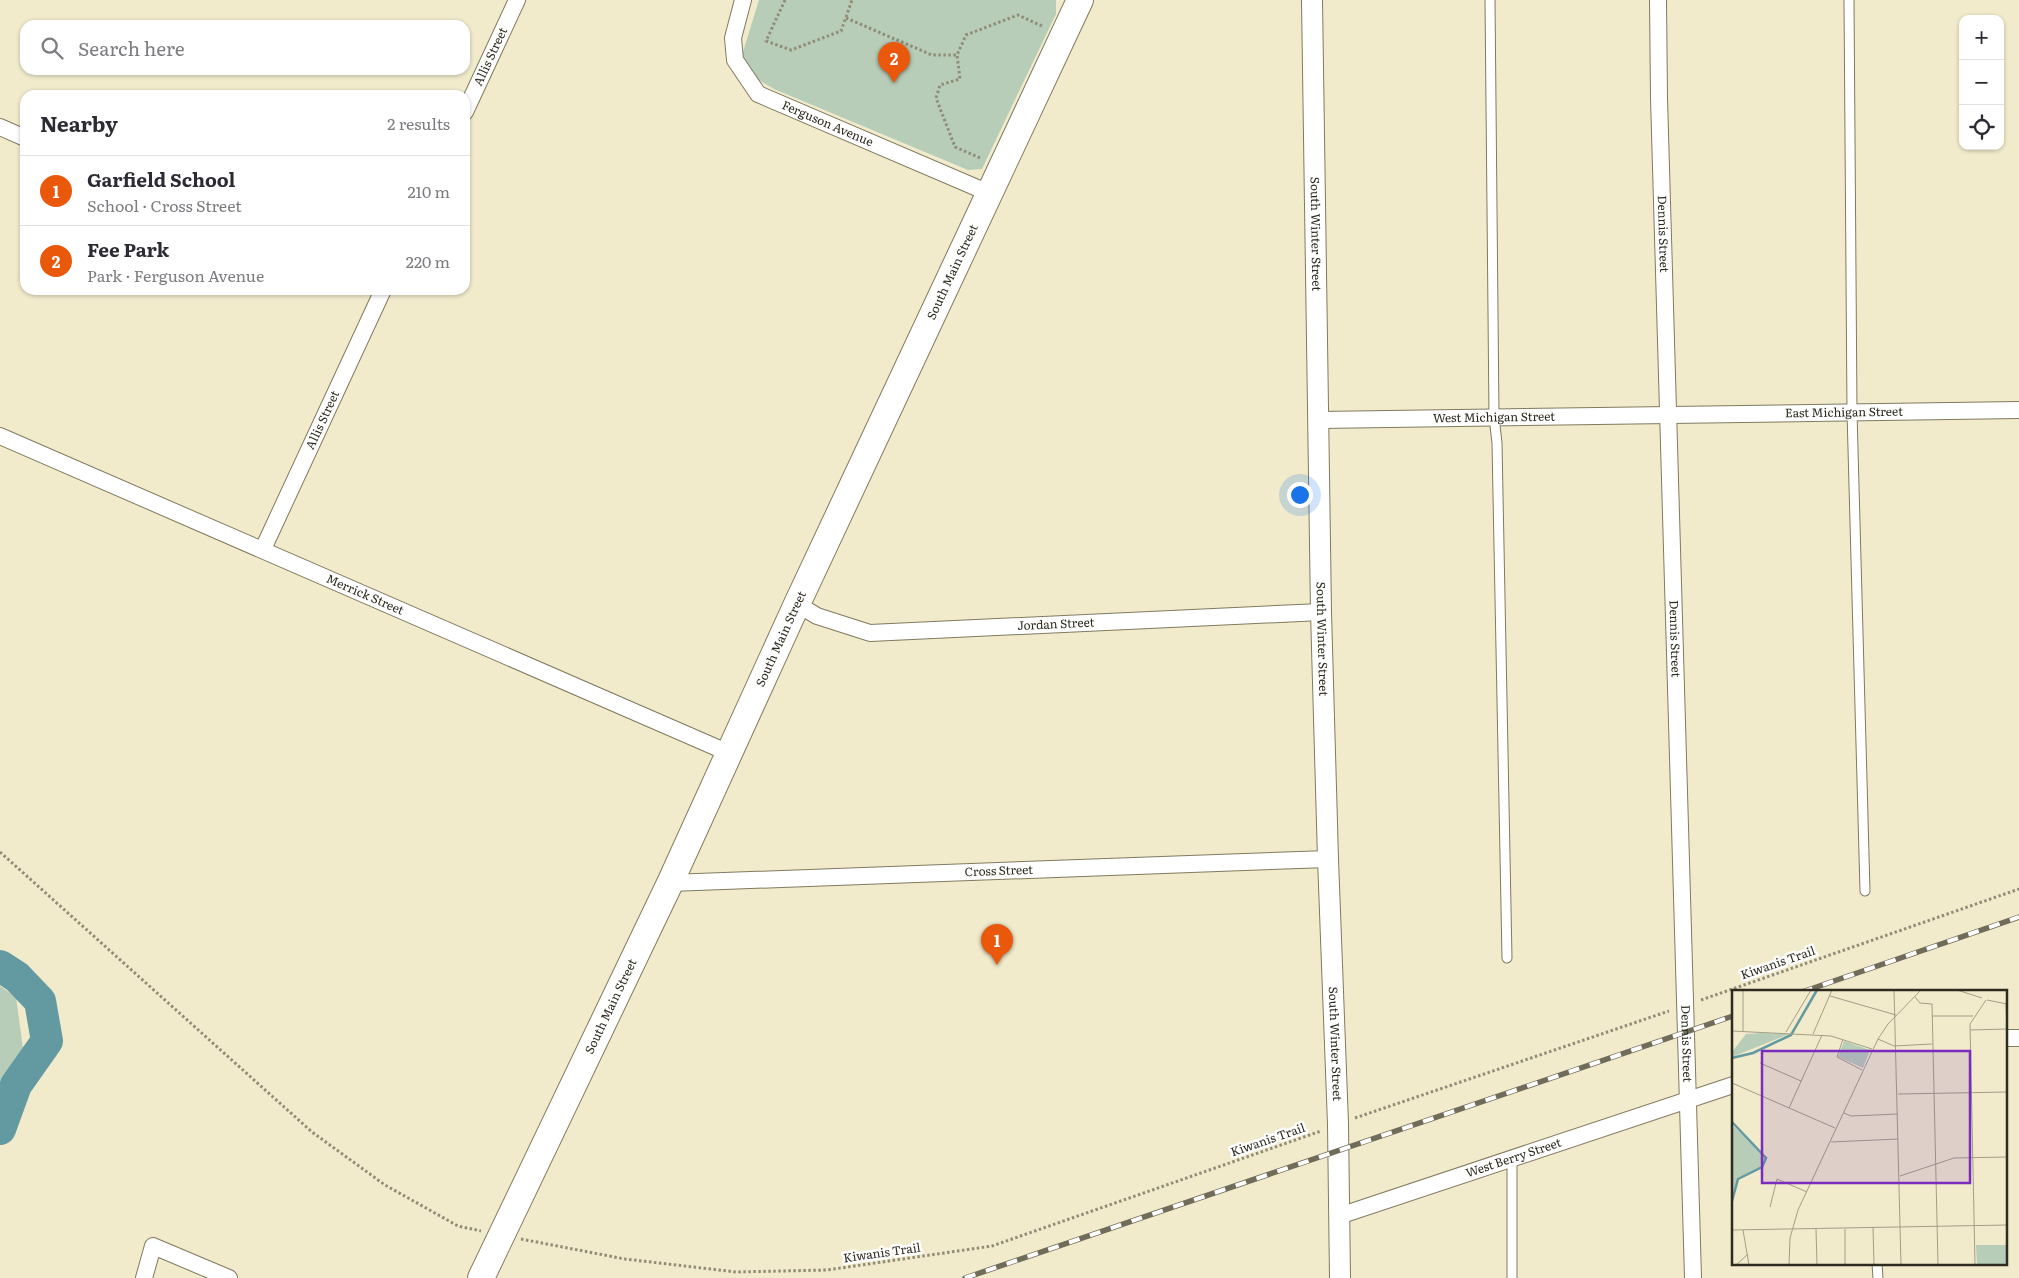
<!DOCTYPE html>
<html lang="en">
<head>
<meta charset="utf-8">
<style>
	:root { --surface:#fff; --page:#f2f2f3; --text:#2b2b33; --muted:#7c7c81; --line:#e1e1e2; --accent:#ea580c }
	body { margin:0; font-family:Literata,serif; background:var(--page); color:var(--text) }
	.controls { position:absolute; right:15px; top:15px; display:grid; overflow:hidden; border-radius:10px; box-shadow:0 1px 4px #0004 }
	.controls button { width:45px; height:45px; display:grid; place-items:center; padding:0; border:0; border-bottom:1px solid var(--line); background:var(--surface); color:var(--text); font:25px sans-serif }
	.you { position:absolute; left:1299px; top:494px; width:18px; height:18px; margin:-12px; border:4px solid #fff; border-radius:50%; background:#1a73e8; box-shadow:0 0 0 8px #1a73e833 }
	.badge { display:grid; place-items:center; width:32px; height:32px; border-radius:50%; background:var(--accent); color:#fff; font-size:16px; font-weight:700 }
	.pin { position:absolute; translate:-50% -41px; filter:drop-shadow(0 1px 2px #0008) }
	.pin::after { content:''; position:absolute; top:26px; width:18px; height:15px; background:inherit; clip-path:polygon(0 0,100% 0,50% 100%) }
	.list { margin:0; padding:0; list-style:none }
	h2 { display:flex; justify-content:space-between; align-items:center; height:65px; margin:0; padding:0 20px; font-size:21px }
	h2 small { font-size:16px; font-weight:400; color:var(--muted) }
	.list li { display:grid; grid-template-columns:32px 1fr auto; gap:15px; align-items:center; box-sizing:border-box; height:70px; padding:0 20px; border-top:1px solid var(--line) }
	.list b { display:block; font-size:19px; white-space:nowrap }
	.list p { margin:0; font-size:16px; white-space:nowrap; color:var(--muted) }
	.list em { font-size:16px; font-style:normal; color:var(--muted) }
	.icon { flex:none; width:28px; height:28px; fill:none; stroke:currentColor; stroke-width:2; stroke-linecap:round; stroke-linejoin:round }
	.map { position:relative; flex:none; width:2019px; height:1278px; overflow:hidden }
	.search { position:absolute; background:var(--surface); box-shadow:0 1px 4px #0004; left:20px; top:20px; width:450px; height:55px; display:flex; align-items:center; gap:12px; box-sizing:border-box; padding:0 18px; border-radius:15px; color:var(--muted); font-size:19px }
	.panel { position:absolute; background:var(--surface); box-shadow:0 1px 4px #0004; left:20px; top:90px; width:450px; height:205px; border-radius:15px }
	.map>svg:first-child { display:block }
	.green { fill:#b8cdb8 }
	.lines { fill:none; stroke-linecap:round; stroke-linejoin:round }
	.river { stroke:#6399a1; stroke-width:32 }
	.service-casing { stroke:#807a5f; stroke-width:11 }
	.minor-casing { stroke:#807a5f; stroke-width:18 }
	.tertiary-casing { stroke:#807a5f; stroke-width:22 }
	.primary-casing { stroke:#807a5f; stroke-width:28 }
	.path { stroke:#908c77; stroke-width:3; stroke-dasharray:2.5 2.5; stroke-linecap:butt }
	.service { stroke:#fff; stroke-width:9 }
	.minor { stroke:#fff; stroke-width:16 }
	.tertiary { stroke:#fff; stroke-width:20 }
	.primary { stroke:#fff; stroke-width:26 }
	.rail-casing { stroke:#706c5a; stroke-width:5.5 }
	.rail { stroke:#fff; stroke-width:4; stroke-dasharray:11; stroke-linecap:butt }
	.labels { text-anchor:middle; stroke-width:5; stroke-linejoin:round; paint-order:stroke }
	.street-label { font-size:12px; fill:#2d2b1f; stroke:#fff }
	.inset-river { fill:none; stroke:#6399a1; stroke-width:2.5 }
	.inset-road { fill:none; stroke:#a39e87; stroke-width:1 }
	.view { fill:#7b2cbf; fill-opacity:0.15; stroke:#7b2cbf; stroke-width:2.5 }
	.inset-edge { fill:none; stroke:#2d2b1f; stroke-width:2.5 }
</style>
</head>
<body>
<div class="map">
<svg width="2019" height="1278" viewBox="0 0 2019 1278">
	<rect width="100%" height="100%" fill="#f1ebcc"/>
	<g class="green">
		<polygon points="759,0 1056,0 1056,14 982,169 968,170 774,89 755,78 742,55"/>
		<polygon points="0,986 16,997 23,1048 0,1092"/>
	</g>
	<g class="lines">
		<polyline class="river" points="0,966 17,977 40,1001 47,1041 16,1085 0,1129"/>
		<defs>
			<g id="service">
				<polyline points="1490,0 1494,417 1497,443 1507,958"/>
				<polyline points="1849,0 1852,412 1865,891"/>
				<polyline points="1512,1157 1512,1278"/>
				<polyline points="1877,1264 1878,1278"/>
			</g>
			<g id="minor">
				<path id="s1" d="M743,0L733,38L735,60L758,94L989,193"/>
				<path id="s2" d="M1658,0L1659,98L1693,1278"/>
				<path id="s3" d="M465,112L517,0"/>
				<polyline points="0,127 25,138"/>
				<path id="s4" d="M1320,420L2019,410"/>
				<path id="s5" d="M0,436L729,753"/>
				<path id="s6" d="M263,549L383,290"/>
				<path id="s7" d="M797,604L817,616L870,633L1321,612"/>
				<path id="s8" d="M670,883L1328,859"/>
				<polyline points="2005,1038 2019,1038"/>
				<path id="s9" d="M1339,1216L1733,1085"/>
				<polyline points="144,1278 153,1246 229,1278"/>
			</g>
			<g id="tertiary">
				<path id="s10" d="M1312,0L1321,612L1328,859L1338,1124L1340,1278"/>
			</g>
			<g id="primary">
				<path id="s11" d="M481,1278L670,883L797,604L1080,0"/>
			</g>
		</defs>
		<use href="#service" class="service-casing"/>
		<use href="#minor" class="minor-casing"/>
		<use href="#tertiary" class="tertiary-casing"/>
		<use href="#primary" class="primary-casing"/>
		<g class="path">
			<polyline points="785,0 766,41 791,50 841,31 852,0"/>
			<polyline points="846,18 932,55 957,55"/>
			<polyline points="980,158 955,147 936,98 940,85 960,79 957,55 966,35 1018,15 1042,26"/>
			<polyline points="0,852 312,1132 385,1185 458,1226 481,1231"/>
			<polyline points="1701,1000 2019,889"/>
			<polyline points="1355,1118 1669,1011"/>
			<polyline points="521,1239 625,1259 736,1272 827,1270 992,1246 1321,1131"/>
		</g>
		<use href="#service" class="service"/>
		<use href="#minor" class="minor"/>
		<use href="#tertiary" class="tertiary"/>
		<use href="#primary" class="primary"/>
		<defs>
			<g id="rail">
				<polyline points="1802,992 2019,917"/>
				<polyline points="965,1278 1733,1016"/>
			</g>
		</defs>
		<use href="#rail" class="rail-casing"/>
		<use href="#rail" class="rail"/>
	</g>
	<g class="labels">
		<g class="street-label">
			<text dy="4" stroke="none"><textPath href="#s3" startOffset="61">Allis Street</textPath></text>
			<text dy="4" stroke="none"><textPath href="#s1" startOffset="178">Ferguson Avenue</textPath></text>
			<text dy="4" stroke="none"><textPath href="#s10" startOffset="234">South Winter Street</textPath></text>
			<text dy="4" stroke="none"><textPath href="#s2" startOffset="234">Dennis Street</textPath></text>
			<text dy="4" stroke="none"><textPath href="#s11" startOffset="1111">South Main Street</textPath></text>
			<text dy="4" stroke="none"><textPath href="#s4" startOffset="524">East Michigan Street</textPath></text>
			<text dy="4" stroke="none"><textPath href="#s4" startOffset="174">West Michigan Street</textPath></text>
			<text dy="4" stroke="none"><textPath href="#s6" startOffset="142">Allis Street</textPath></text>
			<text dy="4" stroke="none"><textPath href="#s5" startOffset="398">Merrick Street</textPath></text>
			<text dy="4" stroke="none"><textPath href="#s7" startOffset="265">Jordan Street</textPath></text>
			<text dy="4" stroke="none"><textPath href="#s11" startOffset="706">South Main Street</textPath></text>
			<text dy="4" stroke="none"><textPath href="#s10" startOffset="639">South Winter Street</textPath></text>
			<text dy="4" stroke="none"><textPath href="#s2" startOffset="639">Dennis Street</textPath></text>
			<text dy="4" stroke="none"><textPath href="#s8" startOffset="329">Cross Street</textPath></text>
			<text transform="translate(1778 963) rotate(-19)" y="4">Kiwanis Trail</text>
			<text dy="4" stroke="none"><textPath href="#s11" startOffset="301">South Main Street</textPath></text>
			<text dy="4" stroke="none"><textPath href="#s10" startOffset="1044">South Winter Street</textPath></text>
			<text dy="4" stroke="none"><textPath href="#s2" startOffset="1044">Dennis Street</textPath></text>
			<text transform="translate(1268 1140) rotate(-19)" y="4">Kiwanis Trail</text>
			<text dy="4" stroke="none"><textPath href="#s9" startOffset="184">West Berry Street</textPath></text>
			<text transform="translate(882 1253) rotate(-8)" y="4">Kiwanis Trail</text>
		</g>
	</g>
	<g transform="translate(1732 990)">
		<rect width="275" height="275" fill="#f1ebcc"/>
		<path d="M14,44L29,43L57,44L0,67V62ZM112,51L138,60L131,78L106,67ZM0,135L31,164L32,169L28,177L6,188L0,205ZM244,255H275V275H245Z" fill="#b8cdb8"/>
		<path class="inset-river" d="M0,68L21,63L59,45L85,0M0,132L34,168L30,177L6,189L0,211"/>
		<path class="inset-road" d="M162,0L169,275M225,0L250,8M98,6L164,25M183,7L188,13L200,14L206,275M255,10L275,14M274,14L275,37M200,26H241M238,40L275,39M0,41L99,46L140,59M11,42V0M54,42L79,0M81,44L100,0M111,49L105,67L130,80M146,49L162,56L200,54M28,73L69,91M0,93L103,138M166,104L275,102M57,118L90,45M112,123L119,126L166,124M99,152L166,149M168,186L222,168L275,167M38,217L45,189L75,202M141,237L142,275M84,239L85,275M113,239V275M0,240L275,235M11,240L17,275M4,275L16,264M57,275L58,248L66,220L146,49L156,34L189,0M243,275L238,34L254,10"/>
		<path class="view" d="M30,61H238V193H30Z"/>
		<rect width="275" height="275" class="inset-edge"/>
	</g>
</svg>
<div class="controls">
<button>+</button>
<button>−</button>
<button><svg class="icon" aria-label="locate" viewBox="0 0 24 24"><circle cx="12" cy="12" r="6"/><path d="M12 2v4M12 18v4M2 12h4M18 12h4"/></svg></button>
</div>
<div class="you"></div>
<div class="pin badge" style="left:997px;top:965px">1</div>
<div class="pin badge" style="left:894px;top:83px">2</div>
<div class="search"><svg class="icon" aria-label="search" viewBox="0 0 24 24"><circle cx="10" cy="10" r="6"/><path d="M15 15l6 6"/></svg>Search here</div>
<section class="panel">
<h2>Nearby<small>2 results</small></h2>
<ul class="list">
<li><span class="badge">1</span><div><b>Garfield School</b><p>School · Cross Street</p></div><em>210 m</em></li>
<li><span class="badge">2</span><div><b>Fee Park</b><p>Park · Ferguson Avenue</p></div><em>220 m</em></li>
</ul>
</section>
</div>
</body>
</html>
